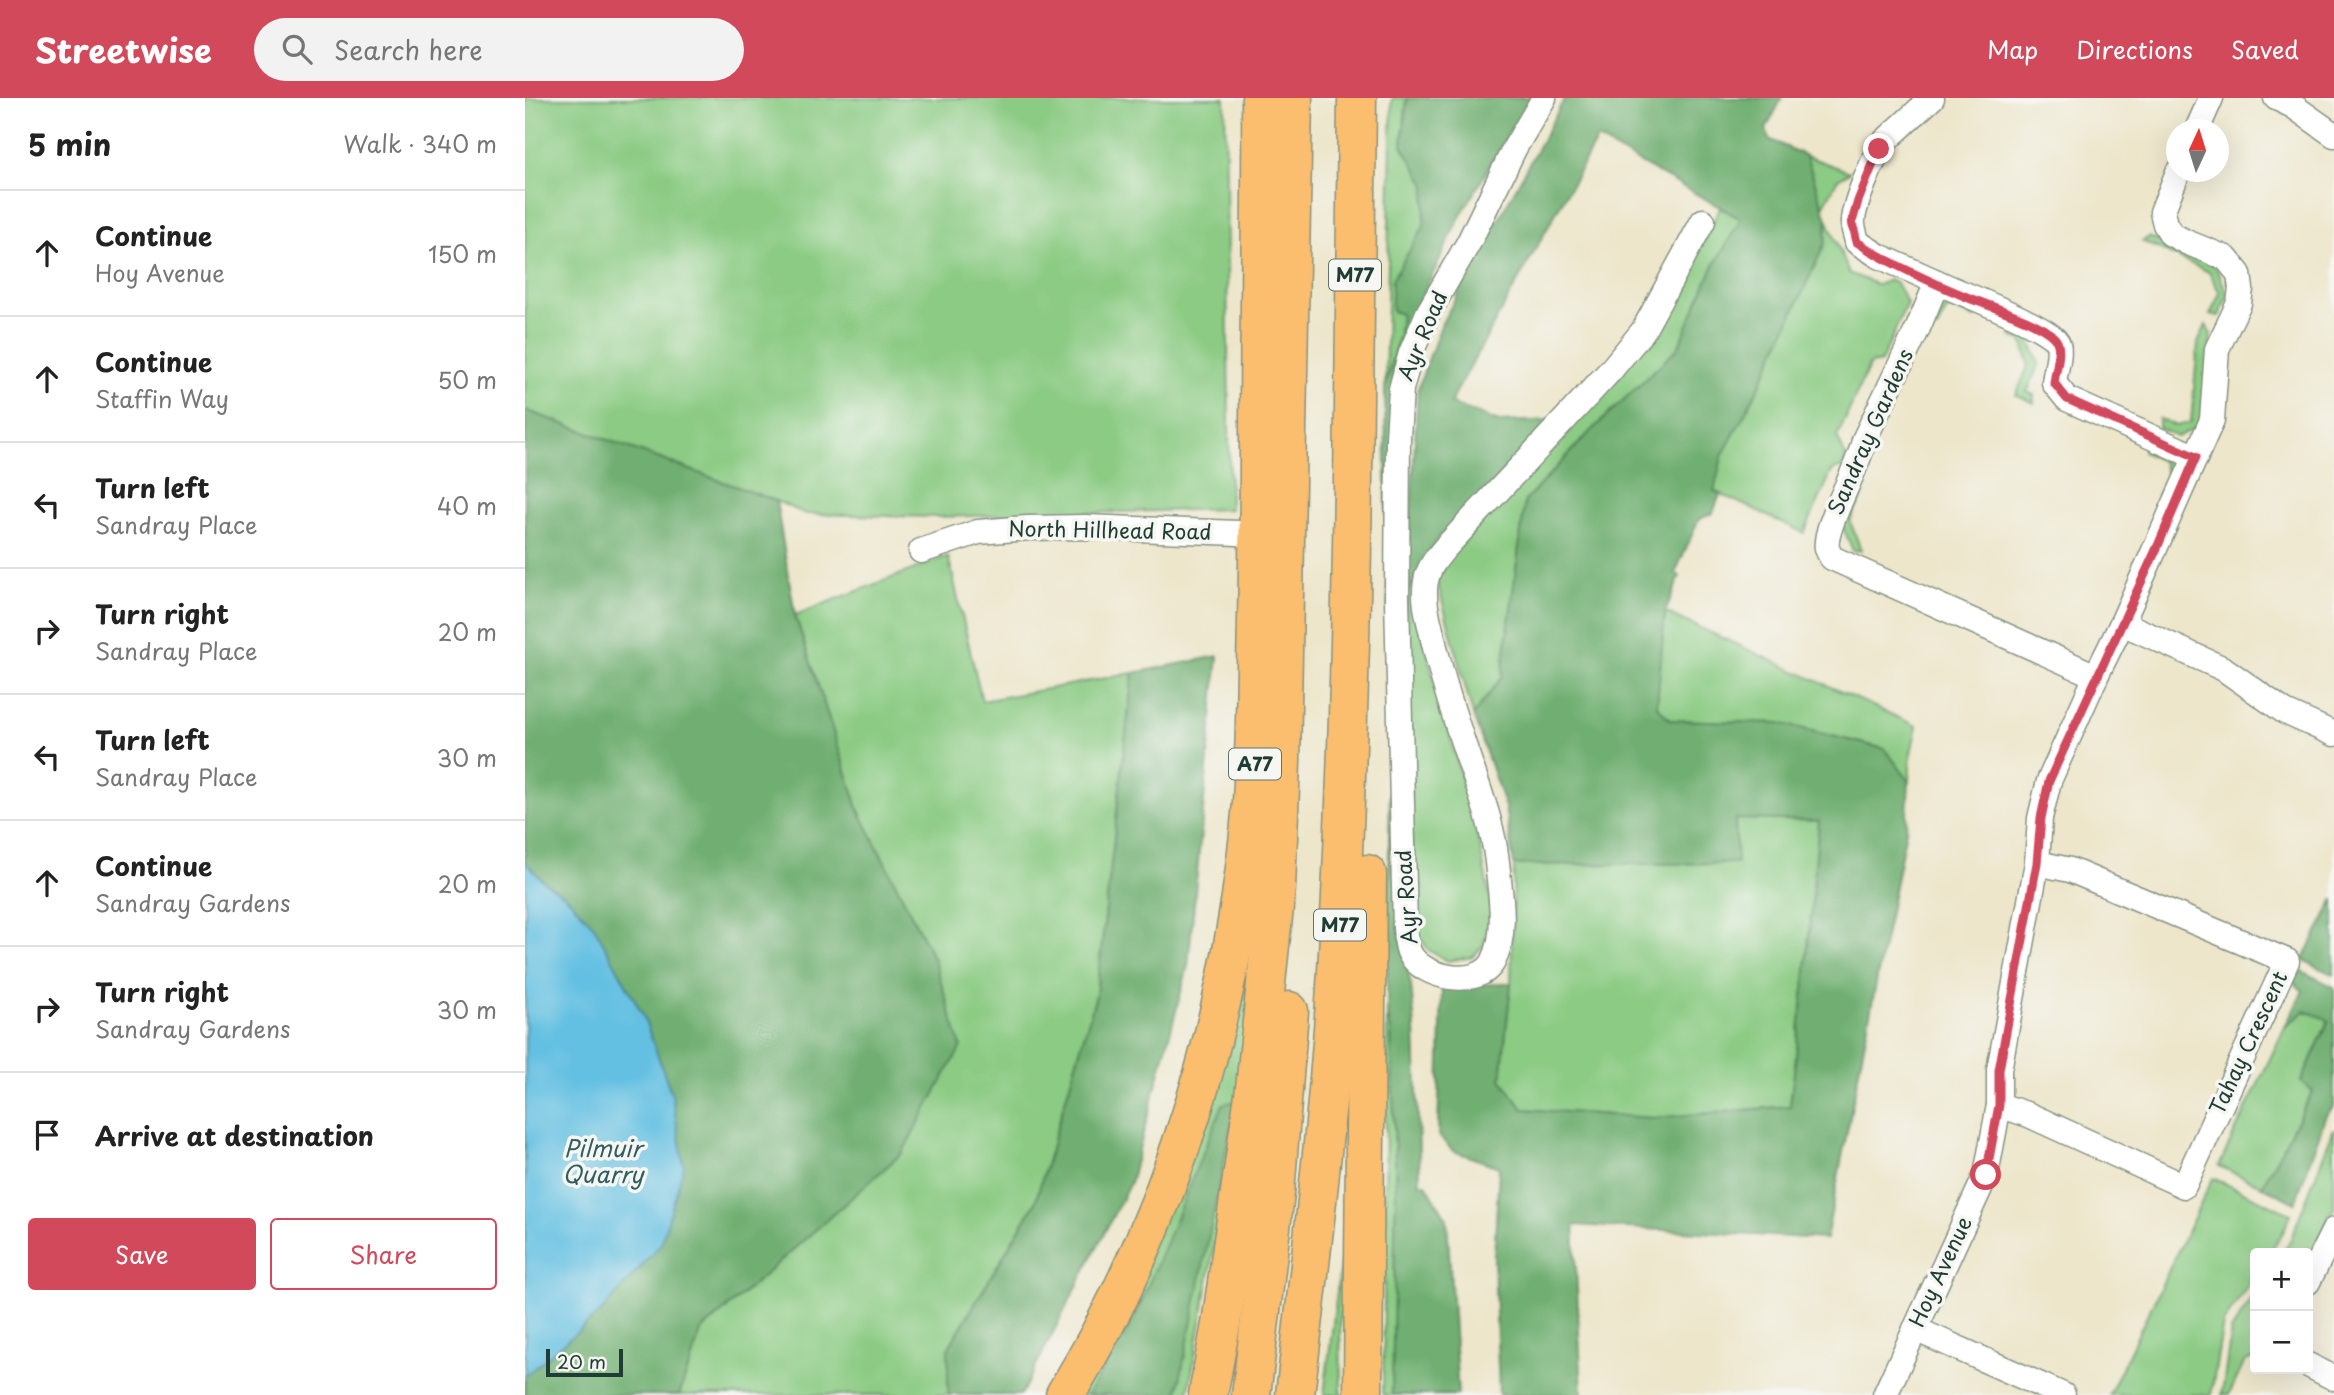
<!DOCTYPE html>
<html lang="en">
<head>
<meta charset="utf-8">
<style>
	:root { --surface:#fff; --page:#f2f2f2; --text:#222; --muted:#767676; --line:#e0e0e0; --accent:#d1495b }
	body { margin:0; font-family:"Playpen Sans",sans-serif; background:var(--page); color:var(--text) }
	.controls { position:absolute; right:21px; bottom:21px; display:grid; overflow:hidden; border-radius:7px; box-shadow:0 7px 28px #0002 }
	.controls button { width:63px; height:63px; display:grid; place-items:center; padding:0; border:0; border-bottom:2px solid var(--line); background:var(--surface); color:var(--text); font:35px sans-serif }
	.compass { position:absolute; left:1641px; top:21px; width:63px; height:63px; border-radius:50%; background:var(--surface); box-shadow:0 7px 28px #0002; rotate:4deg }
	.scale { position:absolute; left:21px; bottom:18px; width:77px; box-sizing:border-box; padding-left:7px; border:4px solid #1f3d34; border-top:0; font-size:19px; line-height:24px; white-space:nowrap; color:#1f3d34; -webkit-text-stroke:5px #f6f6f2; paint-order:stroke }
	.stop { position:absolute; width:21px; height:21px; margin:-16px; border:5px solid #d1495b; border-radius:50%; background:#fff }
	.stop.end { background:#d1495b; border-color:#fff; box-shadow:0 2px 7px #0008 }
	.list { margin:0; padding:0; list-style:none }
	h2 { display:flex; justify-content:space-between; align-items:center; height:91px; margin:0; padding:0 28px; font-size:30px }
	h2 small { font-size:23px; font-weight:400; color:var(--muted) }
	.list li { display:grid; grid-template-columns:46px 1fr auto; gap:21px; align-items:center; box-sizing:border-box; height:126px; padding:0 28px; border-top:2px solid var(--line) }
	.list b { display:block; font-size:26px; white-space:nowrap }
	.list p { margin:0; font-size:23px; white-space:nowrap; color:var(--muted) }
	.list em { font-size:23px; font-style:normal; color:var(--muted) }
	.actions { display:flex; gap:14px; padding:21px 28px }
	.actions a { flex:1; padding:16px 0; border:2px solid var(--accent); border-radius:7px; text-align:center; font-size:24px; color:var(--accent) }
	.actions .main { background:var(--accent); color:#fff }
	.icon { flex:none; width:38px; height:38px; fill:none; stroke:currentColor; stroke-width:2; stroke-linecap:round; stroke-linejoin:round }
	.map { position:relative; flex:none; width:1809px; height:1297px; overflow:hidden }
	header { display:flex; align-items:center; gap:42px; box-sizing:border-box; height:98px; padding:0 35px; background:var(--accent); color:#fff }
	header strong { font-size:33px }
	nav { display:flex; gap:38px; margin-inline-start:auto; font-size:24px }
	.search { width:490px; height:63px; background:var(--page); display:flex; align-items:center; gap:18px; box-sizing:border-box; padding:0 24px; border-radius:38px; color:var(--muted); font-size:26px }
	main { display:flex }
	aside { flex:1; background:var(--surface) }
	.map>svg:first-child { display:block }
	.green { fill:#8bcb83; stroke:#55845c; stroke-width:2 }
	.forest { fill:#70af71; stroke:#487652; stroke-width:2 }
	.water { fill:#64c0e2; stroke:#427e8b; stroke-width:2 }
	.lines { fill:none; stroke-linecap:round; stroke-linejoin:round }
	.minor-casing { stroke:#869280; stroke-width:27 }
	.primary-casing { stroke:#869280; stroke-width:41 }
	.motorway-casing { stroke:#869280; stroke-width:41 }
	.minor { stroke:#fff; stroke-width:24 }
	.primary { stroke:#fbbd6e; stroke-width:38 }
	.motorway { stroke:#fbbd6e; stroke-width:38 }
	.route { stroke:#d1495b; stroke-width:9 }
	.labels { text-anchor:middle; stroke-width:7; stroke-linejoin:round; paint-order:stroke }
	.shield { fill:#f6f6f2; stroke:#60746d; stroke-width:2 }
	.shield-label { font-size:19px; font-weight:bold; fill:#1f3d34 }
	.street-label { font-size:21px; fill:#1f3d34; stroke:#f6f6f2 }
	.water-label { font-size:23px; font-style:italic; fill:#305e60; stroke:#f6f6f2 }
</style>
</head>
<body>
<header>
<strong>Streetwise</strong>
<div class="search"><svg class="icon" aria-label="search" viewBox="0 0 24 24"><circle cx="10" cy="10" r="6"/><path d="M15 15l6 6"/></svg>Search here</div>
<nav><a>Map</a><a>Directions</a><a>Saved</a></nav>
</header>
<main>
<aside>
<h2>5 min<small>Walk · 340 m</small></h2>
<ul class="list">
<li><svg class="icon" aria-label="ahead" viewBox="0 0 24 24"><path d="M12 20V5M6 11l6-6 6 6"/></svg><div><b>Continue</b><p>Hoy Avenue</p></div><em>150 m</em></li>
<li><svg class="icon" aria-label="ahead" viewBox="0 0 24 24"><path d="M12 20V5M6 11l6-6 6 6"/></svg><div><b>Continue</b><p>Staffin Way</p></div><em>50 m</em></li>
<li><svg class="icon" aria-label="left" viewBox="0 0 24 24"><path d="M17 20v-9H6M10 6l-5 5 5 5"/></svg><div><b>Turn left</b><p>Sandray Place</p></div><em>40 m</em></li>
<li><svg class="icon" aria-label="right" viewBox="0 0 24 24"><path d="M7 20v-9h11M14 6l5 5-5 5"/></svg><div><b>Turn right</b><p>Sandray Place</p></div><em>20 m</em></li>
<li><svg class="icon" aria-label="left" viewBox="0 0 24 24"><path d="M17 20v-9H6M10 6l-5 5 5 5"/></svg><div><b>Turn left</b><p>Sandray Place</p></div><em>30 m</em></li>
<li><svg class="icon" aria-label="ahead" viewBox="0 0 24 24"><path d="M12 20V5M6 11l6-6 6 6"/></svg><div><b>Continue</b><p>Sandray Gardens</p></div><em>20 m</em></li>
<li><svg class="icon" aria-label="right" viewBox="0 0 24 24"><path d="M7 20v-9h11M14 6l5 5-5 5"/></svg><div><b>Turn right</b><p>Sandray Gardens</p></div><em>30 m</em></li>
<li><svg class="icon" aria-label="arrive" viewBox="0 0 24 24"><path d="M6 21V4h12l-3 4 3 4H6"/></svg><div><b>Arrive at destination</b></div></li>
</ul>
<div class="actions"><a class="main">Save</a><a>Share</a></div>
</aside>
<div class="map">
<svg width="1809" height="1297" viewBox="0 0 1809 1297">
	<rect width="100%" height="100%" fill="#f6f6f2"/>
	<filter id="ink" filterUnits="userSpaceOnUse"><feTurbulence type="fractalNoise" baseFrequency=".0143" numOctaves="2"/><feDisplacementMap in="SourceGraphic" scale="14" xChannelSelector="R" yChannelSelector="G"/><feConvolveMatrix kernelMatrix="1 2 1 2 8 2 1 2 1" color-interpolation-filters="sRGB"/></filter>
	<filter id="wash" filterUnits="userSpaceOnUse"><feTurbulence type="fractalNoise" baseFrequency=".00686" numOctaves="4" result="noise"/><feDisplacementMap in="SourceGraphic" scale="28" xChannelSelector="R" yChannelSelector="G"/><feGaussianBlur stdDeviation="1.57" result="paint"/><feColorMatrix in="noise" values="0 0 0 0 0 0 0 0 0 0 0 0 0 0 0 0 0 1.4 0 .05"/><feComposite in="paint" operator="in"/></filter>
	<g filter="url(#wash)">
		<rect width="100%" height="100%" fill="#ede6cb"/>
		<g class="green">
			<polygon points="0,0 700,0 705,411 411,419 281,416 251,403 0,312"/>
			<polygon points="867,0 882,0 877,46 901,87 899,128 867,183 876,216 874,238 860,289"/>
			<polygon points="1281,58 1325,74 1313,81 1298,109"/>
			<polygon points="1195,110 1217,121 1188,169 1153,250 1064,335 1000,403 977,579 948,617 912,483 918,467 1131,231"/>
			<polygon points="1302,121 1324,175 1353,187 1364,182 1371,185 1382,205 1356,264 1345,266 1312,339 1321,359 1317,369 1307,373 1279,435 1189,393 1197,358 1233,291 1300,145"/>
			<polygon points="1624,139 1690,167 1703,197 1694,218 1685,217 1695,195 1684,174 1617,143"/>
			<polygon points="1427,202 1451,213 1450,220 1429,211 1421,213 1412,231 1404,228 1414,207"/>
			<polygon points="1681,227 1686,237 1677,319 1671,330 1652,339 1634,330 1634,321 1652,328 1666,324 1673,245"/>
			<polygon points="1497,233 1502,235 1514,266 1502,294 1509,297 1509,305 1491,297 1504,266 1497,243 1486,238"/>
			<polygon points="1625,350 1643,358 1650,378 1643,393 1633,397 1642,378 1637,363 1618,354"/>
			<polygon points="1336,400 1325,423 1336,452 1328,453 1316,425 1326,404"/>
			<polygon points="423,458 457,603 608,575 571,897 510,1105 423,1251 423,1297 154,1297 176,1233 377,1055 409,862 334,713 270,517"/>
			<polygon points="888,483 897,538 952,735 967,810 958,848 947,859 923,863 903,852 888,826 881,496"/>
			<polygon points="1140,514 1392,628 1386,655 1384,683 1360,651 1254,625 1145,622 1131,608"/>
			<polygon points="1209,721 1294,722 1280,883 1265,1008 1129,1020 998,1011 976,981 986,885 989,767 1211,765"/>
			<polygon points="729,834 729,925 663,1297 554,1297"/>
			<polygon points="862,913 866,933 871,1090 867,1297 858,1297"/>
			<polygon points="1780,913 1804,921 1776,984 1788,992 1737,1088 1694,1068 1760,929"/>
			<polygon points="1809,1030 1809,1110 1790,1147 1771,1155 1757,1155 1765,1143"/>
			<polygon points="1688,1080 1766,1116 1757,1136 1745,1155 1730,1155 1730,1177 1698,1225 1686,1297 1584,1297"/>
			<polygon points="824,1098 828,1192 815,1218 816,1297 799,1297"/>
			<polygon points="1730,1196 1730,1260 1720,1263 1704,1297 1697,1297 1706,1233"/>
		</g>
		<g class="forest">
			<polygon points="882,0 1005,0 936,117 889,215 869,275 874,834 886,887 890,929 895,1086 901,1086 922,1121 933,1297 867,1297 871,1090 866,933 862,913 865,669 860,289 874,237 876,216 867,213 867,182 899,128 901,87 877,47"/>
			<polygon points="1040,0 1257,0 1241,31 1244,41 1281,58 1302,121 1300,145 1233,291 1197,358 1189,393 1195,396 1188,415 1174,421 1150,475 1155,478 1140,514 1132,608 1145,622 1254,625 1360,651 1384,683 1381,732 1301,1141 1049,1127 1057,1297 974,1297 969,1161 974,1069 928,1053 913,1037 917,889 986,885 976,981 998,1011 1129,1020 1265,1008 1280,883 1294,723 1210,721 1212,765 989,767 980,709 948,617 977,579 1000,403 1064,335 1153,250 1188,169 1216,121 1072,41 925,305 974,324 1029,322 915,438 881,496 893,290 917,225"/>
			<polygon points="0,312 251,403 270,517 334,713 409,862 436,949 377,1055 176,1233 154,1297 0,1297 0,1278 147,997 118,917 69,828 42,799 18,783 0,763"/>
			<polygon points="693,558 663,868 605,1085 496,1297 423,1297 423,1251 510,1105 571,898 608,575"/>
			<polygon points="1809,801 1809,877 1778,862"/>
			<polygon points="1770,870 1809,889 1809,1008 1801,1017 1770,1105 1737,1088 1788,993 1776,984 1804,922 1780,913 1760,929 1778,893 1765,881"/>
			<polygon points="711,1003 652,1297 562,1297 611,1217 698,1006"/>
		</g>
		<polygon class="water" points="0,763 18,783 42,799 69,828 118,917 147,997 159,1068 136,1146 76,1214 0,1278"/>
	</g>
	<g filter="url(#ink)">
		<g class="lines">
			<defs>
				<g id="minor">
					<path d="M1019,0L989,51L944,144L903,215L886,255L876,291L873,339L872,500L880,830C881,838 881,848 885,856C898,880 953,891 968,864C983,836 975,794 972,764C968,728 956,697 944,662C931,624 918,585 909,545C905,526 897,503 901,483C903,470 911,461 919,451L1085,273L1118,233L1178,123"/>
					<path d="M1407,0L1360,43C1349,58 1330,103 1328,122C1327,129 1331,137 1332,144L1354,158L1412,184L1393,230L1339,342C1334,370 1298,429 1302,450C1303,454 1305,457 1307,460L1571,578"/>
					<polyline points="1751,0 1768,8 1809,37"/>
					<polyline points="1672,32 1686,0"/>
					<polyline points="1653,74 1637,114 1640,126 1646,136 1661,144 1701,160 1714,176 1716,191 1714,205 1692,251 1687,322 1597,525 1699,571 1760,614 1809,636"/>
					<path d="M1412,184C1432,194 1529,230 1533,246C1536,257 1530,273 1529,285L1542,301L1671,359"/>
					<polyline points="396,453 453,434 503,430 560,429 713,435 734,439"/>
					<polyline points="1474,1007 1504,1017 1659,1088 1762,863 1545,772 1512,765"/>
					<polyline points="1783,1184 1809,1132"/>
					<polyline points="1390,1231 1538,1297"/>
					<polyline points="1783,1267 1809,1280"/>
					<polyline points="1360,1297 1461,1077 1474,1007 1474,972 1512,765 1515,720 1524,683 1571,578 1597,525"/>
				</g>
				<path id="primary" d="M540,1297C647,1122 707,919 726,716C730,667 730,618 731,569C733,490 734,413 734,334C734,223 737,111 736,0"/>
				<g id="motorway">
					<polyline points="683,1297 696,1226 730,990 751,790 756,665 768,0"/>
					<polyline points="726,1297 750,1096 764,913"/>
					<path d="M770,1297C787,1150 805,1003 813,855C829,570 829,285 832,0"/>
					<polyline points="838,1297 842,776"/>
				</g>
			</defs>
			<use href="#minor" class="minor-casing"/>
			<use href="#primary" class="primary-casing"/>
			<use href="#motorway" class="motorway-casing"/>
			<use href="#minor" class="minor"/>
			<use href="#primary" class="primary"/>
			<use href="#motorway" class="motorway"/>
		</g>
	</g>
	<g class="lines" filter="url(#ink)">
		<path class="route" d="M1354,51L1333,103L1327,124L1332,144C1364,166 1408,185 1444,200C1464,208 1520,225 1531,242C1538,251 1530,274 1529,285L1542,301L1671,359L1632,450L1524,683L1516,720L1512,765L1474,972V1007L1461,1077"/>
	</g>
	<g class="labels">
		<g class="shield">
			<rect x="804" y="161.5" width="52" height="31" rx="5"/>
			<rect x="704" y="650.5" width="52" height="31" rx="5"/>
			<rect x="789" y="811.5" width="52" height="31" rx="5"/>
		</g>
		<g class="shield-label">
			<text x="830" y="184">M77</text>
			<text x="730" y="673">A77</text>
			<text x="815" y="834">M77</text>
		</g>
		<g class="street-label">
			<text transform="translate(898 238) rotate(-67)" y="7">Ayr Road</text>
			<text transform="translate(1346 334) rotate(-66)" y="7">Sandray Gardens</text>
			<text transform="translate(585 433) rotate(1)" y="7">North Hillhead Road</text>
			<text transform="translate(882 799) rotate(-94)" y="7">Ayr Road</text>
			<text transform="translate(1724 945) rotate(-65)" y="7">Tahay Crescent</text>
			<text transform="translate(1416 1174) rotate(-65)" y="7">Hoy Avenue</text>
		</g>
		<g class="water-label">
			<text x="78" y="1059">Pilmuir<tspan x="78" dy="26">Quarry</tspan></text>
		</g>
	</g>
</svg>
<div class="controls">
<button>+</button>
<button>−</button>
</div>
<svg class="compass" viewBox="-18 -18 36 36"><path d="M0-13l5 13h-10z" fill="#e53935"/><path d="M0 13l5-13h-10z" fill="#767676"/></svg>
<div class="scale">20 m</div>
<div class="stop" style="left:1461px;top:1077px"></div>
<div class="stop end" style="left:1354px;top:51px"></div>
</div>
</main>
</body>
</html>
